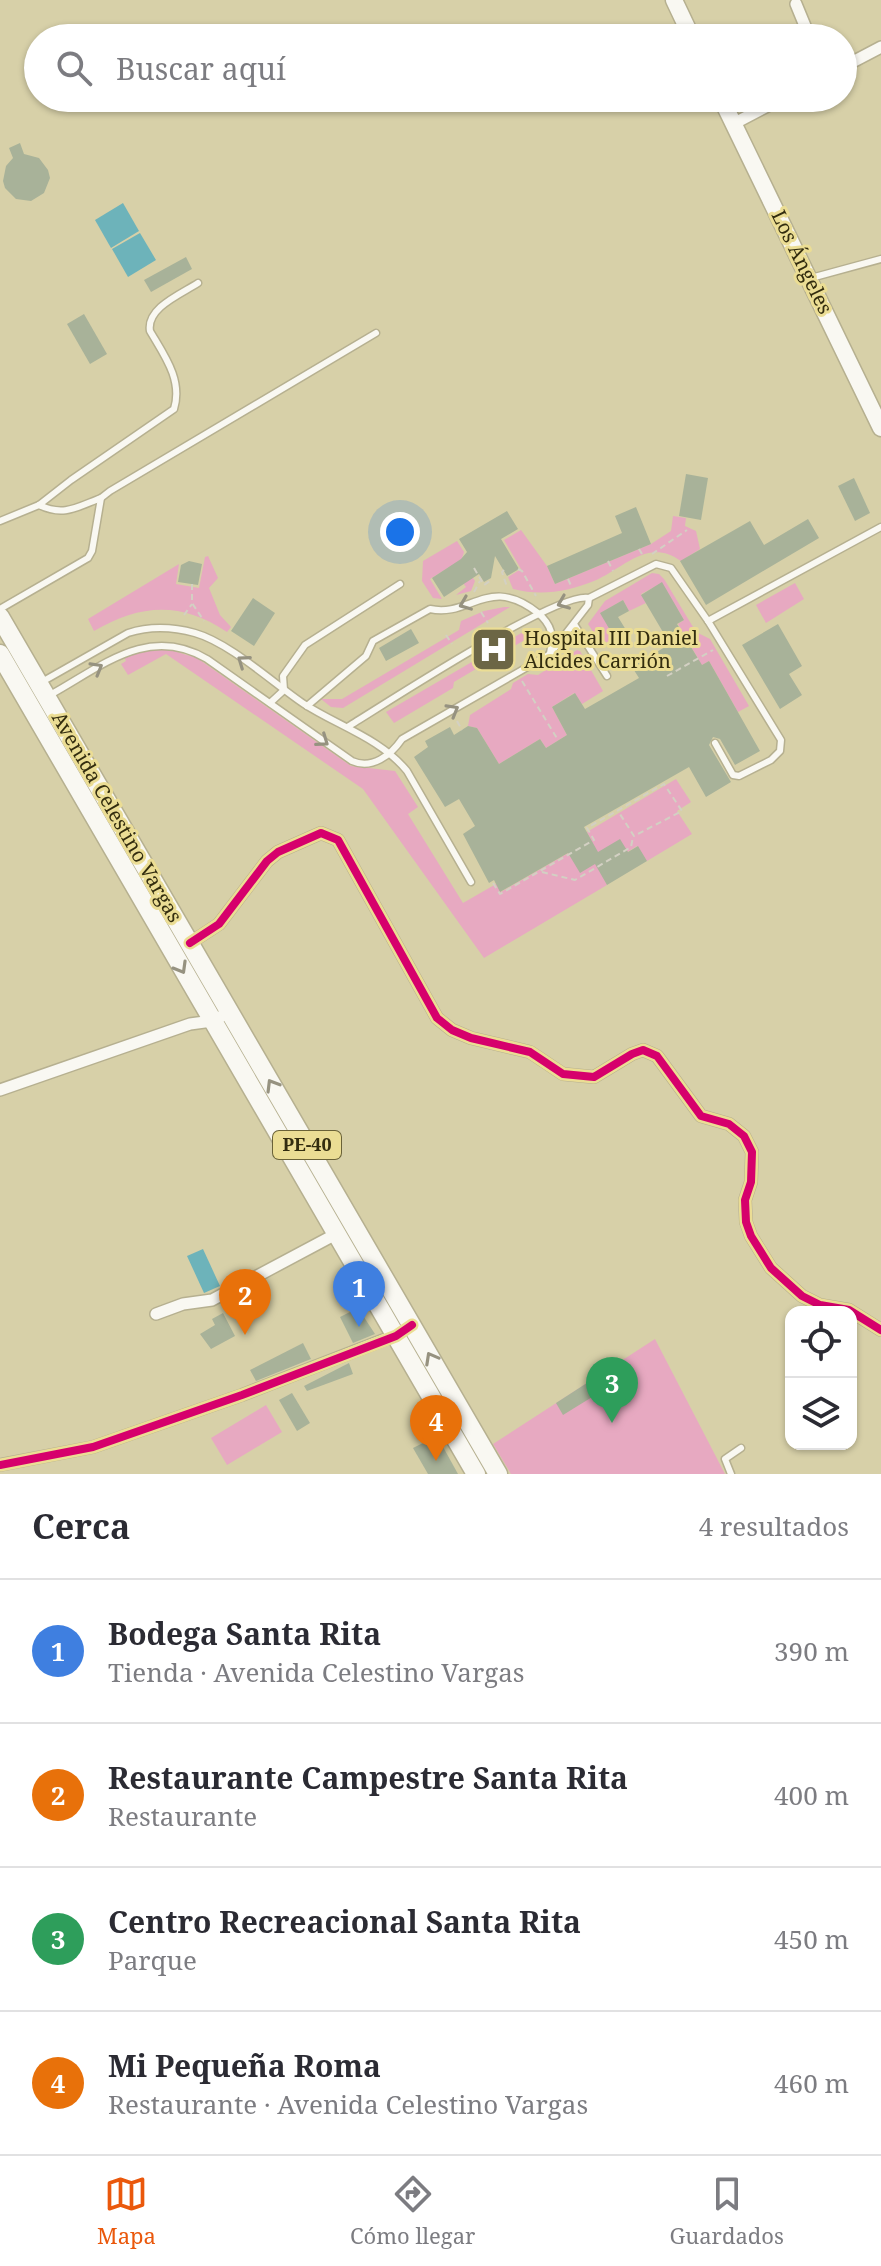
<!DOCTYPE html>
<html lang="es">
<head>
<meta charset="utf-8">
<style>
	:root { --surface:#fff; --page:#f7f7f7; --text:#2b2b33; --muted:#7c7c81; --line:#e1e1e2; --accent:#ea580c }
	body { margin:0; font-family:"Noto Serif",serif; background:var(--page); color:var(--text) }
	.controls { position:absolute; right:24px; bottom:24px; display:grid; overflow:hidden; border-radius:16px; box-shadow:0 2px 6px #0004 }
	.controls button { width:72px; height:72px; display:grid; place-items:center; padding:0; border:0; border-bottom:2px solid var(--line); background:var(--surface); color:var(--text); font:40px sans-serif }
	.you { position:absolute; left:400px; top:532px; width:28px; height:28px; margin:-20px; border:6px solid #fff; border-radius:50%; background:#1a73e8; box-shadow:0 0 0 12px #1a73e833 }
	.badge { display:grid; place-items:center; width:52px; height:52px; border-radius:50%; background:var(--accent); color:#fff; font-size:26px; font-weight:700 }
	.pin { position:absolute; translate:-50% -66px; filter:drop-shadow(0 2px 4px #0008) }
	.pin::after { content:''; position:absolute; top:42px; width:28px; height:24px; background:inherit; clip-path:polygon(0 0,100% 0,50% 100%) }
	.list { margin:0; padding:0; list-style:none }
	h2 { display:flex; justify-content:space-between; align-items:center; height:104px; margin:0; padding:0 32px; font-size:34px }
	h2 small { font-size:26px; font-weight:400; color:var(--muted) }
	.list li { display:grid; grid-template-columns:52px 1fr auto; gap:24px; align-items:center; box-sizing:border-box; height:144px; padding:0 32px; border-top:2px solid var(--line) }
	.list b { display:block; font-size:30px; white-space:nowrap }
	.list p { margin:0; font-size:26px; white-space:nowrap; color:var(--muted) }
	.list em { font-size:26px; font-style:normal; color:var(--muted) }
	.icon { flex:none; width:44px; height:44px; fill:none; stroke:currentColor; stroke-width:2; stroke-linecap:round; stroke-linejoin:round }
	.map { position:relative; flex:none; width:881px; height:1474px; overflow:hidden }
	.search { position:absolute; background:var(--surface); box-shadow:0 2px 6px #0004; left:24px; right:24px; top:24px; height:88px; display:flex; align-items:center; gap:20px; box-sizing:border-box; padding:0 28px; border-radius:44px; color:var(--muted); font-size:30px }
	.sheet { height:680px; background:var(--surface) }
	nav { display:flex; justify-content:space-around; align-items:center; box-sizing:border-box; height:112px; border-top:2px solid var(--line); background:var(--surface); font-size:22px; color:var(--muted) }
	nav a { display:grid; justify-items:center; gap:4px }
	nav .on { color:var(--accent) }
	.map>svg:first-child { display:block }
	.green { fill:#e7a9c1 }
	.water { fill:#6db3ba }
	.building { fill:#a8b299 }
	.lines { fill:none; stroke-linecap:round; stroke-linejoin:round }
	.service-casing { stroke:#b6b090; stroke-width:9 }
	.minor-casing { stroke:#b6b090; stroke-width:14 }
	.secondary-casing { stroke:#b6b090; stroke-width:19 }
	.trunk-casing { stroke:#b6b090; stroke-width:21 }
	.path { stroke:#d3d0c3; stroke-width:2; stroke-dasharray:6 4; stroke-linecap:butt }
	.service { stroke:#f9f8f2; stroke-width:6 }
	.minor { stroke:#f9f8f2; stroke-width:11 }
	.secondary { stroke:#f9f8f2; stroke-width:16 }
	.trunk { stroke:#f9f8f2; stroke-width:18 }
	.cycleway-casing { stroke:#ebdd94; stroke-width:13 }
	.cycleway { stroke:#d6006c; stroke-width:8 }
	.oneway { stroke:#969280 }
	.labels { text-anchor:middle; stroke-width:6; stroke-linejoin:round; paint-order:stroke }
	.shield { fill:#ebdd94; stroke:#6a6237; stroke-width:2 }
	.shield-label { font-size:18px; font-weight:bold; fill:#332d0f }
	.street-label { font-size:20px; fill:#332d0f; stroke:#ebdd94 }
	.poi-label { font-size:20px; fill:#332d0f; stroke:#ebdd94; text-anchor:start }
</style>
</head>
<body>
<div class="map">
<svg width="881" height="1474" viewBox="0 0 881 1474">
	<rect width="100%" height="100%" fill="#d7d0a8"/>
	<g class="green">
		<path d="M673,516L686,518L685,526L696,531L700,549L681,561C648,537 624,568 594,581C567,592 541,596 513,589L508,577L521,569L504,540L521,530L547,566L555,584L651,544L671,531Z"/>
		<polygon points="457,541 464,552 461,561 475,581 471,591 456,595 466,587 451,566 430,579 442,599 433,598 422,581 423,561"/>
		<path d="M208,556L218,578L209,588L220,615L231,627L227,632C181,601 140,604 94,631L88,619L179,564L176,584L199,588L205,557Z"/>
		<polygon points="652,573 659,574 664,579 696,632 710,639 749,706 738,712 709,661 671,683 668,678 699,660 678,624 684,620 662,583 641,594 646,603 629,611 623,600 601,613 614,637 626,630 628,634 611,645 596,636 588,624 605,601"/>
		<polygon points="795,583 804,599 766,623 756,605"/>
		<polygon points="504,607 510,607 343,708 331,707 321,699 342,699 459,630 461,621 484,611"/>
		<polygon points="530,628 533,635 454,682 453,688 394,723 386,712"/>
		<polygon points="142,649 167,649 197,658 351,766 395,771 418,807 408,814 463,903 496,884 501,892 591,840 587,832 676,779 691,802 677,811 692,834 647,861 637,846 615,860 601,873 607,885 484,958 363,789 166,654 128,675 121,664 126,661 124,657"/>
		<polygon points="577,650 580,651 603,691 582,704 574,693 552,707 567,735 546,748 540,739 499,764 477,728 468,726 470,715 511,689 513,683 528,674 538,675"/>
		<polygon points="655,1339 725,1474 511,1474 493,1444"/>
		<polygon points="266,1405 282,1432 227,1465 211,1438"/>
	</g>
	<g class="water">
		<polygon points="123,203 139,231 111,248 95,220"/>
		<polygon points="140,233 156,260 128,277 112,249"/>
		<polygon points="203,1249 220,1286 204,1293 187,1256"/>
	</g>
	<g class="building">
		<polygon points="20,143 24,154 39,158 48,170 50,178 44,193 31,201 16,199 5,188 3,181 6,166 13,158 9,148"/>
		<polygon points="186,257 192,269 151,292 144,280"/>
		<polygon points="84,314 107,354 90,364 67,324"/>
		<polygon points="686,474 708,478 701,520 679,516"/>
		<polygon points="854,478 870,513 855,521 838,486"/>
		<polygon points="636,507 651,544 555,584 547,566 622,533 615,516"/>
		<polygon points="507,511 518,529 501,539 519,569 507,576 495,556 491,578 484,582 479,574 444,597 432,578 461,559 467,552 459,539"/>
		<polygon points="808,519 819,538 706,605 680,561 750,521 764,545"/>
		<polygon points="189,561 202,564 198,585 178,582 181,565"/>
		<polygon points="662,582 684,620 677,624 702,665 709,661 760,751 735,765 720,739 713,737 709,745 731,782 706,797 689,767 584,827 598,852 620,839 628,852 638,846 647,861 607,885 595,864 580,873 568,853 500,892 494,880 489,883 463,834 475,826 459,799 445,807 414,757 428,747 425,741 450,727 454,735 468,726 477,728 499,764 540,739 546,748 567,735 552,707 575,693 585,709 639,678 632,667 670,644 641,595"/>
		<polygon points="253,598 275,613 254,646 231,631"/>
		<polygon points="623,600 629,611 618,617 626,630 614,637 600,613"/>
		<polygon points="778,624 802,666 789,674 802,695 780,709 742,645"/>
		<polygon points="411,629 419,643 386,661 379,648"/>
		<polygon points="358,1308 375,1334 353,1343 340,1317"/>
		<polygon points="223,1313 235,1336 211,1349 200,1334 215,1325 212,1319"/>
		<polygon points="303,1343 311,1359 256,1381 250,1370"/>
		<polygon points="349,1363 353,1374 307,1391 304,1386"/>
		<polygon points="590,1381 597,1394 563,1415 556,1403"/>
		<polygon points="292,1393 310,1423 297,1431 279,1400"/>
		<polygon points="437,1436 458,1474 428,1474 413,1448"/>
	</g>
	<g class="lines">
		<defs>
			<g id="service">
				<polyline points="811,278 881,259"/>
				<path d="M39,505C64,517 77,507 101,498"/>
				<path d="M0,521L39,505L71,480L174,409C183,380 164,355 150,331C146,308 181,294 198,283"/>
				<polyline points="0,609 88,558 92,551 101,498 110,491 376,333"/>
				<polyline points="708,621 881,527"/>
				<polyline points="574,624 607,676"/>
				<path d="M40,683L128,633C150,626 173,627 195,633C230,643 273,683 304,704C338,726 380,738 407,771L471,882"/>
				<path d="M50,695C101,667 148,624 207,659L352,761C372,770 391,755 402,739L550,654L588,605L589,598"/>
				<polyline points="270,703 284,690 283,676 305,645 400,584"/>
				<path d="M307,706L366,656L373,641L430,609C470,618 489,574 538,613C552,625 554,636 550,653"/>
				<path d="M349,726C385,704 559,590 589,598L656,564L671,568L708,621L781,740L780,751L771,760L739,776L733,775L715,743"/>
				<polyline points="731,1474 725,1459 741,1448"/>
			</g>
			<g id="minor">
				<polyline points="796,4 810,38"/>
				<polyline points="843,67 881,47"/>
				<polyline points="733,124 783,98"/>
				<polyline points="190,943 219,924 267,861 278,852 321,833 338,840 437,1018 452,1030 471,1038 530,1052 563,1074 594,1077 632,1054 643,1050 657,1056 701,1116 729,1124 744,1136 752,1152 751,1182 745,1200 746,1222 751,1236 771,1268 802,1296 820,1305 849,1310 881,1330"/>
				<polyline points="0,1090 190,1024 212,1021 228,1013"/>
				<polyline points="156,1314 183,1304 212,1300 336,1234"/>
				<polyline points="0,1465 93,1447 242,1395 399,1334"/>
			</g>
			<g id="secondary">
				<polyline points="674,0 692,38"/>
				<polyline points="721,98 881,428"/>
			</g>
			<g id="trunk">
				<polyline points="0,617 498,1474"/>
				<polyline points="0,654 476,1474"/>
			</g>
		</defs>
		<use href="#service" class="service-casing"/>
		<use href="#minor" class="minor-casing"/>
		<use href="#secondary" class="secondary-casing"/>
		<use href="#trunk" class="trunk-casing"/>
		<g class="path">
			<polyline points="639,549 642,554"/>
			<polyline points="652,554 687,530"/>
			<polyline points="608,561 613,571"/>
			<polyline points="474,568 484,585 490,581"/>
			<polyline points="518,569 522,571 536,596"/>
			<polyline points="504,570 502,572 507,587"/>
			<polyline points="568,579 572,588"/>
			<polyline points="192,584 192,603 204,621"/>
			<polyline points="474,592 480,581"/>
			<polyline points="481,612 488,623"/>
			<polyline points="184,615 192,604"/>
			<polyline points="446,635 452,644"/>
			<polyline points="667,676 713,650"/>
			<polyline points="522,681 558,740"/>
			<polyline points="457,721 462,730"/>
			<polyline points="542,872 575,880 631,847 633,837"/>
			<polyline points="493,883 500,894 594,840 587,828 664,784 682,811 634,836 618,811"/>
		</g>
		<use href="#service" class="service"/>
		<use href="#minor" class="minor"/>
		<use href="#secondary" class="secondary"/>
		<use href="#trunk" class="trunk"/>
		<defs>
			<g id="cycleway">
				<polyline points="190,943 219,924 267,861 278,852 321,833 338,840 437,1018 452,1030 471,1038 530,1052 563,1074 594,1077 632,1054 643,1050 657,1056 701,1116 729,1124 744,1136 752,1152 751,1182 745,1200 746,1222 751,1236 771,1268 802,1296 820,1305 849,1310 881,1330"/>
				<polyline points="0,1465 93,1447 242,1395 396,1336 412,1325"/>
			</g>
		</defs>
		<use href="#cycleway" class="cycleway-casing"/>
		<use href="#cycleway" class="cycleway"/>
	</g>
	<defs><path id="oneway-chevron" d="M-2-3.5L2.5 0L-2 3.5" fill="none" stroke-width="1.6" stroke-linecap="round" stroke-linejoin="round" transform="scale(2)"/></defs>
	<g class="oneway">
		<use href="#oneway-chevron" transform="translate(563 603) rotate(158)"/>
		<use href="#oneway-chevron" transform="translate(465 604) rotate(158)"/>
		<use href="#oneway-chevron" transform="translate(243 661) rotate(-145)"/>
		<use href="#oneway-chevron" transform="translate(97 668) rotate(-30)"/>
		<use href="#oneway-chevron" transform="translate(453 710) rotate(-30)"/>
		<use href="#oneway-chevron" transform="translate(323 741) rotate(35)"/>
		<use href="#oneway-chevron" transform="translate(181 968) rotate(60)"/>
		<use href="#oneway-chevron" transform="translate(272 1085) rotate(-121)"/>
		<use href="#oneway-chevron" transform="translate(431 1358) rotate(-119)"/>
	</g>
	<defs>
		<symbol id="hospital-square" viewBox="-11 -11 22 22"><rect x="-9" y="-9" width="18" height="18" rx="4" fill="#6c6645" stroke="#ebdd94"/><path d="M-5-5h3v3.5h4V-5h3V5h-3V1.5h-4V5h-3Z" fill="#fff"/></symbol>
	</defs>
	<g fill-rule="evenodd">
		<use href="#hospital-square" x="468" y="624" width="51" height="51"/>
	</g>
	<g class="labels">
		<rect class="shield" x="273" y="1131" width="68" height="28" rx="6"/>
		<g class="shield-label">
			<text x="307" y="1151">PE-40</text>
		</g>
		<g class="street-label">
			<text transform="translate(802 262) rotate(64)" y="7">Los Ángeles</text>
			<text transform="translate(117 817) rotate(60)" y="7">Avenida Celestino Vargas</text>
		</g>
		<g class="poi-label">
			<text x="524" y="645">Hospital III Daniel<tspan x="524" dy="23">Alcides Carrión</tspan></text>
		</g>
	</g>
</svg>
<div class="controls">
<button><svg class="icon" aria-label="locate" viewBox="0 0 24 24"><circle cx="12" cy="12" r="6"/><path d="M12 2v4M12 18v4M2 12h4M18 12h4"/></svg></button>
<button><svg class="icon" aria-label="layers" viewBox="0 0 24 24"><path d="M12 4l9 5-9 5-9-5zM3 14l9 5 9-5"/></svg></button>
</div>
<div class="you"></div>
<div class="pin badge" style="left:359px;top:1327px;background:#3f7fe0">1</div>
<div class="pin badge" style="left:245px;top:1335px;background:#e8710a">2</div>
<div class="pin badge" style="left:612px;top:1423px;background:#2e9e5b">3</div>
<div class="pin badge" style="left:436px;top:1461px;background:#e8710a">4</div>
<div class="search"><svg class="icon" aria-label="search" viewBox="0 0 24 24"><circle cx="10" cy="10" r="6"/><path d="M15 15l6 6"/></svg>Buscar aquí</div>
</div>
<section class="sheet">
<h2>Cerca<small>4 resultados</small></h2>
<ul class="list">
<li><span class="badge" style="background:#3f7fe0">1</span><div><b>Bodega Santa Rita</b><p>Tienda · Avenida Celestino Vargas</p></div><em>390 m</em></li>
<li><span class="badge" style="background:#e8710a">2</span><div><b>Restaurante Campestre Santa Rita</b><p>Restaurante</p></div><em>400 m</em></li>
<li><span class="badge" style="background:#2e9e5b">3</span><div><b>Centro Recreacional Santa Rita</b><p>Parque</p></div><em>450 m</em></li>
<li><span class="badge" style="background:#e8710a">4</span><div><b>Mi Pequeña Roma</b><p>Restaurante · Avenida Celestino Vargas</p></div><em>460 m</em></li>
</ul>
</section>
<nav>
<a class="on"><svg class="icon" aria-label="map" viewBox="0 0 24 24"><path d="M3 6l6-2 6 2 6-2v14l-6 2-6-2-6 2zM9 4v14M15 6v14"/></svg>Mapa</a>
<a><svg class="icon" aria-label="directions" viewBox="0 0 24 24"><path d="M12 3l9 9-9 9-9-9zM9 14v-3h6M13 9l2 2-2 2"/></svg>Cómo llegar</a>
<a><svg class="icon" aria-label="saved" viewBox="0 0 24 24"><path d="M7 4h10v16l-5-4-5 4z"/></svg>Guardados</a>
</nav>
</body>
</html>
